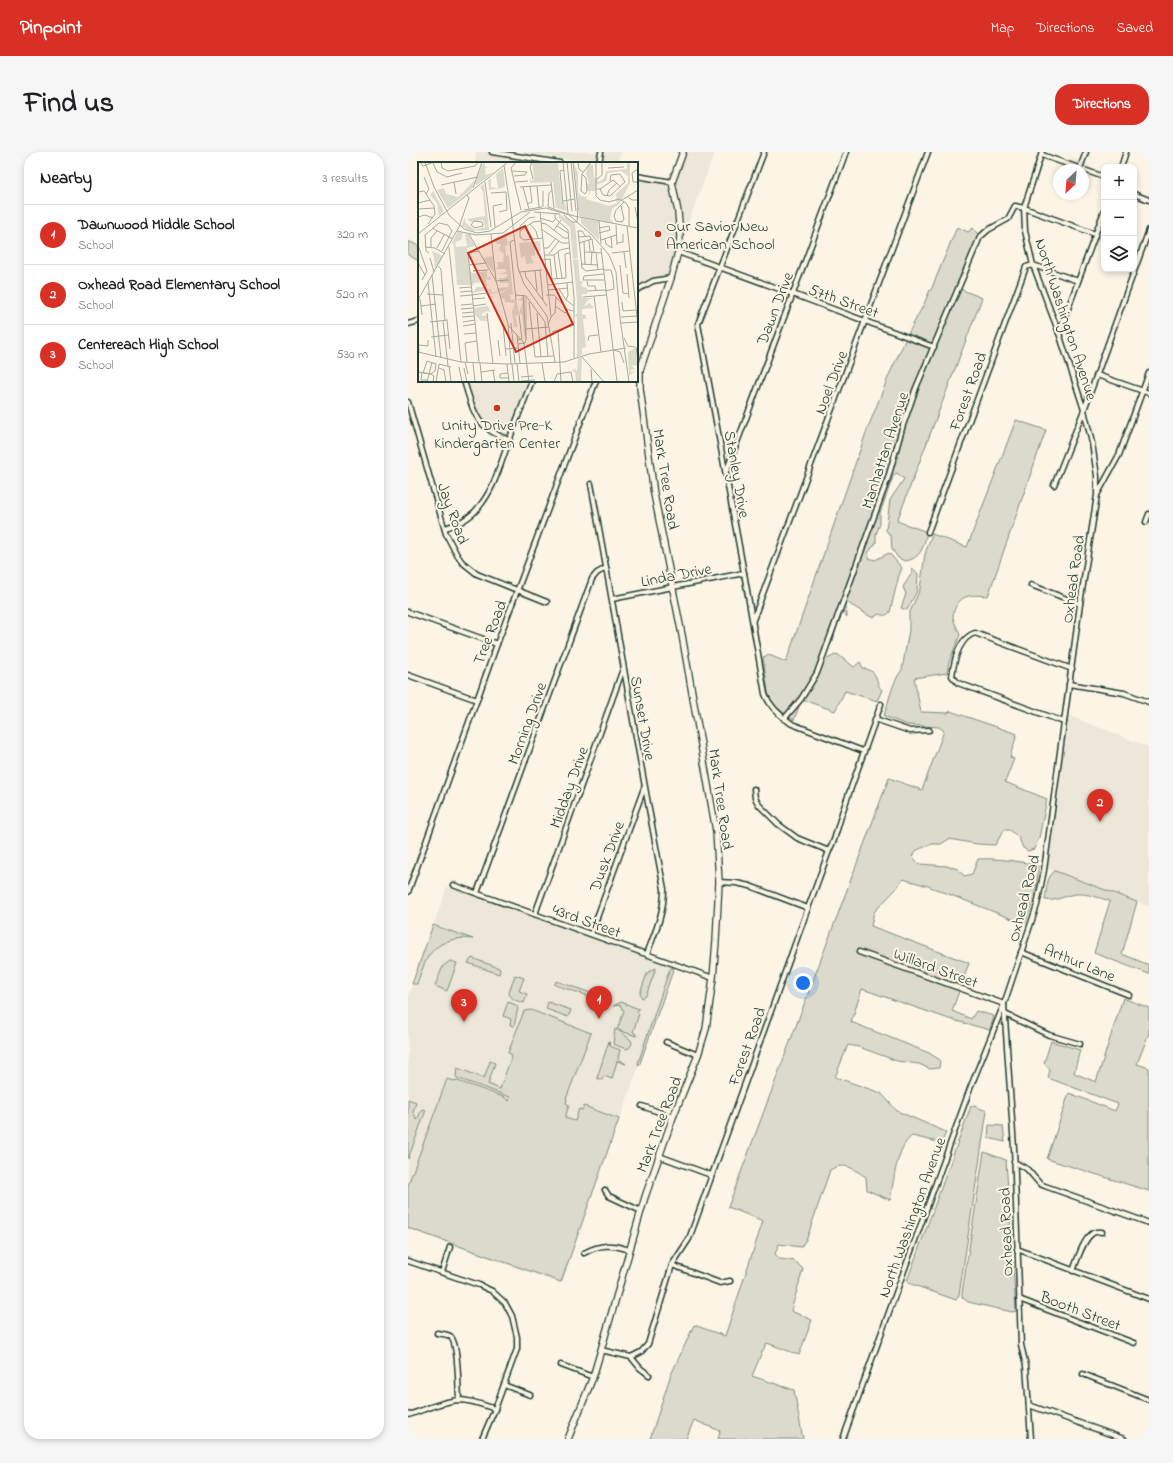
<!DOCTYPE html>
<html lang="en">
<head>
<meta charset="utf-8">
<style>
	:root { --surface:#fff; --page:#f6f6f6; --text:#202124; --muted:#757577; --line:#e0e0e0; --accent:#d93025 }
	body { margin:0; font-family:"Indie Flower",sans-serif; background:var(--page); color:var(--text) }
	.controls { position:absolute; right:12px; top:12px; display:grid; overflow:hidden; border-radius:8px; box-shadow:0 2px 6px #0003 }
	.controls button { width:36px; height:36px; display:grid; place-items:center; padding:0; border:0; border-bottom:1px solid var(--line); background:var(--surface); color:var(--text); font:20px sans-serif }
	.compass { position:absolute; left:645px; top:12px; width:36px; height:36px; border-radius:50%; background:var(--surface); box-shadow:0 2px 6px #0003; rotate:206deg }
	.you { position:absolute; left:395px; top:831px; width:14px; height:14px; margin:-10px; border:3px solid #fff; border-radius:50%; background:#1a73e8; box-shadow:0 0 0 6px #1a73e833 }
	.badge { display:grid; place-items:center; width:26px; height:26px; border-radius:50%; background:var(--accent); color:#fff; font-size:13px; font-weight:700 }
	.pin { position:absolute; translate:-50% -33px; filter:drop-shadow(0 1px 2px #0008) }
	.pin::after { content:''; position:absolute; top:21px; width:14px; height:12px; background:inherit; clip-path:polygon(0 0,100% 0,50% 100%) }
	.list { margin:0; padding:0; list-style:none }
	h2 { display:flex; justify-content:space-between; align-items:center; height:52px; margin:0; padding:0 16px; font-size:17px }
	h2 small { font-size:13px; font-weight:400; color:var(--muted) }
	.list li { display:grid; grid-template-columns:26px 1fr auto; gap:12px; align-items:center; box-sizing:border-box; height:60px; padding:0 16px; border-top:1px solid var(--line) }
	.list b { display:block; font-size:15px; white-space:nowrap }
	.list p { margin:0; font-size:13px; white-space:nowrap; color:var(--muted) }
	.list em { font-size:13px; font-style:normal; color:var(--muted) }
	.icon { flex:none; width:22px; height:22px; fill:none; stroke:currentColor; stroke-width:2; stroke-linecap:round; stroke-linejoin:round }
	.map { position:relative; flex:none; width:741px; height:1287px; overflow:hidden; border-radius:16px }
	header { display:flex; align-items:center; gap:24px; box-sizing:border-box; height:56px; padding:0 20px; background:var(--accent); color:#fff }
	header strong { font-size:19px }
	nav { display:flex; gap:22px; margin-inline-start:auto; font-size:14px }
	.intro { display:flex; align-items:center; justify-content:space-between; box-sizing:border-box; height:96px; padding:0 24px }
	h1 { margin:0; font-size:28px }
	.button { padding:10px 18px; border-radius:16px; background:var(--accent); color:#fff; font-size:14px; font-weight:700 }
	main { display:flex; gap:24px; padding:0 24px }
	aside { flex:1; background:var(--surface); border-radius:16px; box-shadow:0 2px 6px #0003 }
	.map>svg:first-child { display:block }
	.built { fill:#ece7d8 }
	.green { fill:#dcdacc; stroke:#7e8c80 }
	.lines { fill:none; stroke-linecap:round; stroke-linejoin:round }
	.street-casing { stroke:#1f3d34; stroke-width:7 }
	.secondary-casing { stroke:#1f3d34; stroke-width:8 }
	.street { stroke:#fcf5e5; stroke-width:4 }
	.secondary { stroke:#fcf5e5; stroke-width:5.5 }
	.poi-dot { fill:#c8321e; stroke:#fcf5e5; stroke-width:1.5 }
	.labels { text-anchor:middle; stroke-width:4; stroke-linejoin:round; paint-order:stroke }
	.poi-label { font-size:16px; fill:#1f3d34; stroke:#fcf5e5; text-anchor:start }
	.street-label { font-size:16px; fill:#1f3d34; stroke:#fcf5e5 }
	.inset-road { fill:none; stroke:#a4ab9e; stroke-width:1 }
	.view { fill:#c8321e; fill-opacity:0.15; stroke:#c8321e; stroke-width:2 }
	.inset-edge { fill:none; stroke:#1f3d34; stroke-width:2 }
</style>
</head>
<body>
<header>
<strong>Pinpoint</strong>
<nav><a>Map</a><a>Directions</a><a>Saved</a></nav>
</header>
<div class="intro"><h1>Find us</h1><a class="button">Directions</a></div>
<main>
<aside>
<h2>Nearby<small>3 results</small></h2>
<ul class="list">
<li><span class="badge">1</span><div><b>Dawnwood Middle School</b><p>School</p></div><em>320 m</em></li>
<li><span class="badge">2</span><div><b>Oxhead Road Elementary School</b><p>School</p></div><em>520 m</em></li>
<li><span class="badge">3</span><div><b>Centereach High School</b><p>School</p></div><em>530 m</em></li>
</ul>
</aside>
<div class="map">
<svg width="741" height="1287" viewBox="0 0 741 1287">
	<rect width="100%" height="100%" fill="#fcf5e5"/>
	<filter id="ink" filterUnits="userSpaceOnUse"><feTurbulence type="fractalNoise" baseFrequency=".025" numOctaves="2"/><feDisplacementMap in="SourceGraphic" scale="8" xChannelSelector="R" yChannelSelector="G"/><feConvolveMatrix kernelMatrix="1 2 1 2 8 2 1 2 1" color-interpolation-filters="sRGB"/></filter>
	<g filter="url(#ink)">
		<g class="built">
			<polygon points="68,0 84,0 152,11 67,11"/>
			<polygon points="112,0 213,0 209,11 182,11"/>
			<polygon points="275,0 307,0 276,81 272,80 263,126 245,129 229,138 229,24 264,29"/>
			<polygon points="56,229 124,229 101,288 92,285 71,269"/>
			<polygon points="657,562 741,595 741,754 638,716"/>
			<polygon points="39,735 266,815 153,1132 0,1077 0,844"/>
		</g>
		<g class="green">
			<path d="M549,75L560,80L565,76L572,85L550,136L574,146L489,369L519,380C516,394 513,407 497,409L490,406L484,397L483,385L478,378L482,348L496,327L489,321L487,322L485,325L472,361V372L468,382V391L460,401L461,406L467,408L481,401L494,416L491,423L482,460C479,464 475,464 471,462L466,465H463L443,453L438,449L439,465L435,459H432L425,489L416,502L409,517L419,507L429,502L446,515L452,510L455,516C473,520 466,531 474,538L469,549L437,539L427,559L398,549H393L386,568L368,555L361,547L355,505L361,503L378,510L459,278L481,223L501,180L516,152L522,138H523Z"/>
			<polygon points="0,89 11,94 11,109 0,103"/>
			<path d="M608,268L638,278L580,444C566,443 554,441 547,456C546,459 545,462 545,465C546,472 550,476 552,483L541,510L539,521L506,526L513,560L540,561L542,559L609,582L602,605L606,607L597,630L639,647L631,686L626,697L620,699L615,696L611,686L602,678H596L587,693L569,692L541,687L533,692H524L509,698L504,704L511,712L539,714L550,717L556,724L564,722L570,707C587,706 615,709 630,714C631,734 623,754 617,772L520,734L495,727L488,737L466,760L463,774L561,811L544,859L563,867L568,859L586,864L582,878L541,867L454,837L443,870L521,901L532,908L531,916L522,917L511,912L489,909L451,895L440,893L427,925L473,941L489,959L538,980L534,991L504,984C488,995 486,1030 482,1048L459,1038L458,1025C445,1017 437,1009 422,1018L399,1086L393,1095L371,1092L367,1102L372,1107L387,1109L395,1117L383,1159L404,1168L391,1203L359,1191L354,1200L344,1224L386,1238L395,1287H310L312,1279L286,1268L278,1287H242L262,1225L286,1173L317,1184L355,1069L320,1055L481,626L514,638L536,579L531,575L499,573L476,564C481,549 484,530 494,518L501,478V462L512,437L517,402L524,382L559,395Z"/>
			<polygon points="505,416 510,422 509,439 499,458 493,456 498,442 495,435 504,421"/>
			<path d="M647,719L729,750L714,802L741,813V822L686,801L702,749C691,746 679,741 668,742C657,743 648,750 637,748C639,737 638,725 647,719Z"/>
			<path d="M25,773L65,787C48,784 29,790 20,805C15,813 12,823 9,832H4Z"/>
			<polygon points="64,806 91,816 92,818 91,822 60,811"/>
			<polygon points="42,809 49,811 39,839 27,834 35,814"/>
			<polygon points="248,816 238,844 234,846 232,842 239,821"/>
			<polygon points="263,816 266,816 231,914 230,911 261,819"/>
			<path d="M107,823L116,826L111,839L119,842L116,851C110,849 103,848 101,841Z"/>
			<polygon points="148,829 186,842 193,849 178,845 178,843 147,833"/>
			<polygon points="715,846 741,856 741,881 729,912 741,916 741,1039 639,1007 661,941 707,959 710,952 640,926 642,918 636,911 643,889 672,898 666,921 688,930"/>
			<polygon points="100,850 108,853 110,856 106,874 102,873 103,867 95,864"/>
			<polygon points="140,850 163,858 160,865 138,857"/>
			<polygon points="213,850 231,857 229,860 231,862 225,880 228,882 228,884 210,878 223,888 224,892 221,896 218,897 205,892 207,877 209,878 216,859 212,853 205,854"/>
			<polygon points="123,858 183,881 158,947 159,947 158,951 161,953 157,966 167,969 171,957 174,958 176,954 211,967 153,1130 0,1076 0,1033 39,927 46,929 47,928 96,945 101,949 102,945 49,926 48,924 49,916 76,926 82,909 87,911 80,932 92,937 104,903 100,901 116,859"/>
			<polygon points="201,889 202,894 212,898 210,907 218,912 209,909 204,927 196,924 194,928 189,926"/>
			<polygon points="0,947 8,950 5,960 9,968 14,957 18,958 0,1007"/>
			<polygon points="563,954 566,954 579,959 551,1143 548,1148 500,1131 499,1129"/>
			<polygon points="581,973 595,974 597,990 580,986"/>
			<polygon points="576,1000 598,1008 608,1159 604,1160 560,1150 554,1145 554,1141"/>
		</g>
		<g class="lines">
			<defs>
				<g id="street">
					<polyline points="84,0 152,11"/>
					<path d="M356,0L290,172L336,421L357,542C362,555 372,564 384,572L455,599"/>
					<polyline points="634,0 616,56 617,79 625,113 651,181 676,258 684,291 689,324 689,341"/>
					<polyline points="634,3 696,25"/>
					<polyline points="191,11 193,0"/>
					<polyline points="713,15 718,0"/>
					<polyline points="672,16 678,0"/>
					<polyline points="229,24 264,30"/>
					<polyline points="726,42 741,48"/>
					<polyline points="270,100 385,142 526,195"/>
					<polyline points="229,138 245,129 263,126"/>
					<polyline points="0,172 11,169"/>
					<polyline points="651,181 696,59"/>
					<polyline points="689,223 741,241"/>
					<path d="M56,229C66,261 67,275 101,288"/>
					<polyline points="0,250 38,382 49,403 54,410 69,422 139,450"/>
					<polyline points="318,320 438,0"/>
					<path d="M183,332C208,467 230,603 256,737C256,762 247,780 239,802"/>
					<polyline points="646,333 676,258 741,78"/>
					<polyline points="738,370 741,362"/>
					<path d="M37,376C52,372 65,364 74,351C87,334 93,310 101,289C108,269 116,249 124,229"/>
					<polyline points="520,380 618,115 625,113 670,129"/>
					<polyline points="623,433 672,452"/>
					<polyline points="204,447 336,421"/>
					<polyline points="0,460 89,492"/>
					<polyline points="345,468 520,0"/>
					<polyline points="0,523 69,548"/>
					<polyline points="661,532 716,541 741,550"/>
					<polyline points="376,567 393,547 409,521 480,326 495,273 508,236 572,85 580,78 600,67 607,54 616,56 687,82"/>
					<polyline points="467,567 502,579 521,578"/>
					<path d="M656,570L550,531L544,524C546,508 551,486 567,481L664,517"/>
					<polyline points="346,637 347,646 351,653 370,672 389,686 421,699"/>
					<polyline points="311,730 328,731 342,734 400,756"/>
					<polyline points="45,733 305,826"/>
					<polyline points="0,740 89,492 188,229"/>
					<polyline points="69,741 184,427 189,421 198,416"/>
					<polyline points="127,762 215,517"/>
					<polyline points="183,782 236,636"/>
					<polyline points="613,800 721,843"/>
					<polyline points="597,862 641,883 672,892"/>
					<polyline points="258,890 290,903"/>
					<polyline points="234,954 265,965"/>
					<polyline points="251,1004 303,1023"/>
					<polyline points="606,1010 619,1017 632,1032 637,1034 741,1071"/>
					<polyline points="197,1038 201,1044 233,1059"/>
					<polyline points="609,1097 741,1147"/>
					<path d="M176,1101C192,1092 204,1092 221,1098"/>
					<polyline points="0,1109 71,1133 84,1139 97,1151 104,1164 109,1185 109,1197 87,1257 74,1287"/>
					<polyline points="264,1113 312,1131 322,1129"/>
					<path d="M665,1119C669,1109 675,1087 685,1081C688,1079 691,1080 694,1080"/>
					<polyline points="34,1120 42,1095"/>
					<polyline points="611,1147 726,1191"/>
					<path d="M29,1181C33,1182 38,1182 42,1184C51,1191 50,1236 51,1248"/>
					<polyline points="193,1198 223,1205 233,1200 240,1192 264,1113 281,1087 400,756 421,699 426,688 434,661 473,552"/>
					<polyline points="223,1205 232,1216 241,1223"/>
					<polyline points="153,1213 185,1225"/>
					<polyline points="675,1222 741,1248"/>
					<polyline points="96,1233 122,1243"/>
					<polyline points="621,1253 716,1287"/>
					<path d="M0,1263C16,1258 34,1249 51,1248C63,1248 76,1253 87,1257"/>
					<polyline points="435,1287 563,934 596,852 451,800"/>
					<polyline points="623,1287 618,1214 613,1193 606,996 596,852 629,753 636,718 672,452 689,343 711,303 741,221"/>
				</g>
				<polyline id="secondary" points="160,1287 185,1225 193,1198 237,1045 265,965 290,903 298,877 305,826 308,789 311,730 308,679 274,483 246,342 232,236 232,218 263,126 270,100 272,85 270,60 264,30 275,0"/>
			</defs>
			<use href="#street" class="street-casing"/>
			<use href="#secondary" class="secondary-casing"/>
			<use href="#street" class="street"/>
			<use href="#secondary" class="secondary"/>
		</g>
	</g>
	<g class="poi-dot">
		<circle cx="250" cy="82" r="4"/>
		<circle cx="89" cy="256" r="4"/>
	</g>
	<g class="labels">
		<g class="poi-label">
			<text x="258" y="79">Our Savior New<tspan x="258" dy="18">American School</tspan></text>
			<text x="89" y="278" text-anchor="middle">Unity Drive Pre-K<tspan x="89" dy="18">Kindergarten Center</tspan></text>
		</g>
		<g class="street-label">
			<text transform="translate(436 148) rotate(20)" y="6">57th Street</text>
			<text transform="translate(366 156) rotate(-69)" y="6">Dawn Drive</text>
			<text transform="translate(659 167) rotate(72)" y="6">North Washington Avenue</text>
			<text transform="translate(422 230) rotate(-69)" y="6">Noel Drive</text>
			<text transform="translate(559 239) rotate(-70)" y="6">Forest Road</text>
			<text transform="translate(476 298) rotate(-72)" y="6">Manhattan Avenue</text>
			<text transform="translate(330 322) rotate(80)" y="6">Stanley Drive</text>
			<text transform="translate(259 327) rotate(81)" y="6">Mark Tree Road</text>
			<text transform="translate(46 361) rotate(70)" y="6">Jay Road</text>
			<text transform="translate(268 422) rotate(-11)" y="6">Linda Drive</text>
			<text transform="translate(664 427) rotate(-82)" y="6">Oxhead Road</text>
			<text transform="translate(81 480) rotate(-69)" y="6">Tree Road</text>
			<text transform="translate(236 566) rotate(80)" y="6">Sunset Drive</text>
			<text transform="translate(118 571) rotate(-70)" y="6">Morning Drive</text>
			<text transform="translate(160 635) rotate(-70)" y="6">Midday Drive</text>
			<text transform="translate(314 647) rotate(82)" y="6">Mark Tree Road</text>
			<text transform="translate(198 704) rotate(-70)" y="6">Dusk Drive</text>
			<text transform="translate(615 746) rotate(-76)" y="6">Oxhead Road</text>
			<text transform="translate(179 768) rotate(20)" y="6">43rd Street</text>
			<text transform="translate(672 810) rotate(22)" y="6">Arthur Lane</text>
			<text transform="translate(528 815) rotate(20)" y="6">Willard Street</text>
			<text transform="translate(338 894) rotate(-70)" y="6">Forest Road</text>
			<text transform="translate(250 972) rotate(-69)" y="6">Mark Tree Road</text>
			<text transform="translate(503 1065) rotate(-70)" y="6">North Washington Avenue</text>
			<text transform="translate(597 1080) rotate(-92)" y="6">Oxhead Road</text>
			<text transform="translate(673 1158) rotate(21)" y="6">Booth Street</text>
		</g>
	</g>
	<g transform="translate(10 10)">
		<rect width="220" height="220" fill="#fcf5e5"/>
		<path d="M114,0H140L144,42L147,41L149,49L138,46L135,20L112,21V15L113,19L116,17ZM156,0L160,12V30L163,34L169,35L172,29H169L168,22L171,21L168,11L170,2L175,3L176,16H179L180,20L186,17L188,9L209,7V0L212,2V21L202,41L194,47L192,57L197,62L161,54ZM203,9L210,14V21L198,32L199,41L191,44L168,37L173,29H177L178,23L188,19L190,11ZM67,1V5L70,4L67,7L68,13L76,10L59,23L57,22L64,2ZM85,6L87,24L84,26L71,28L70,18L73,17V25L80,26L78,12ZM57,18L53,28L30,46L19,28L26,26L28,32L40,35ZM66,22L71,68L54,69L43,64L47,55V60L57,68L67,65L65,58L53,60L49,57L67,54L65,30L62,25ZM15,29L26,49L21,54L19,41L12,33ZM141,52L157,61L160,96L155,97L152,65L141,56ZM163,56L180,59L181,78L163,61ZM40,69L45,71L43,78L37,80L38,85L49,84L47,72H50L57,84L49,86L52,108L54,111L69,109V115L65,116L72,115L73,118L68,117L69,124L66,127H73L74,131L78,129L79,131L71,132L70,128L54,131L59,125H66L65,120L55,121V123H39L36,83L34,81ZM88,70L90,83L87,84L88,94L91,93L95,132L92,133L93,138L98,137L101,151L105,139L99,138L107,134L109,137V178L106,173L104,152L98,153L99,165H96L94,150L97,141L87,140L86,136L82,137V132L90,127L80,131L79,126L90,125L91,121H82L81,117H78L89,115V112H80L88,110V107H77L80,105L79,100H85L86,92L81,88L83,82H79L76,77L81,74L86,76ZM122,79L123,89L118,90L117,83V94H113L116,103L115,101L108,102L107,94L103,96L101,81ZM14,89L25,94L17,108L16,95ZM75,94L76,110H75L65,96ZM160,97L162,119H165L163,124L169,126V132H164V136H175L170,138L166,144L172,141L176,146L164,147V152L168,153V157H165L168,185L164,186V193L159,195V155L156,153L159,152V137L155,98ZM69,142L73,150L68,149L64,152V154L69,153L70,159H63L57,153L56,146L69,144ZM218,186L220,204L213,203L217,207L213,208L212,210L217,209L211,214L210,190ZM160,196H164L163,220H158L157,210L153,209L157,207L159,209Z" fill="#dcdacc" fill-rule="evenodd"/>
		<path class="inset-road" d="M2,0L5,4L16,0M7,0L16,25L31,53L46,67L59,71L72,69L103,50L128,46L151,53L174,73L191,93L198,110L202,156L211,220M23,0L24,6L30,9L57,4L60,0M98,0L93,6L103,48M114,0L112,5L115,17M145,0L150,51M149,0L154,49M153,0L158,49M155,0L160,47M160,0L161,7L165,10M178,0V34L182,38L191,40L201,37L208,41L211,46V64M15,1L19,10L29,15L44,11M86,3L94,57M190,6L206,5M220,7L214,11L215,20H220M94,9L109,10L107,13L96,14M164,12L168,16L169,29L167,32L163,29ZM164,12L173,0M6,15L11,27L8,32M179,17L184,13V0M36,20L38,32M67,20L73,65M97,20L110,19M133,20L136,46M23,23L60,15M119,24L121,45M102,25L133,23M105,25L111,47M55,26L64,0M178,27H182L195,18L203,25M182,27L185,33L192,34L207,20L202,12L193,13L192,19M125,29V45M0,30L6,29L16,44L17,52L10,62M73,31L88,30L89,48L81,50M189,34L191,28L199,21M209,34L214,38H220M204,38L220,28M145,39L157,37M0,41L12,38M109,42L114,40L112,24M145,42L142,9L146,8M203,44L206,57L204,60L198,59L196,54L198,48L206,40M130,45L156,54L220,66M130,45L131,31L134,28M217,45L220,60M0,47L16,46M106,48L124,45M116,50L142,52M122,50L133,155L130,163M137,52V56L150,68L156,136V196M146,53L154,60H159M0,55L7,53L15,56M117,55L111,56L102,64V75L106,78L125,76M122,56L135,60L138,56M94,57L100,106L106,122L129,154L137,200M56,59L64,60L65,64L57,66L53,63ZM181,59L183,82M159,60L160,46M123,61L128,62L146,76H150M112,62L118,69L120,77M198,63L199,83M139,64L150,71M209,64L220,164M41,65L51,36L49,33M77,65L75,44L84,42M108,65L115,77M14,66L35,77M181,66L191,64L192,68L181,71M123,67L144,81H151M136,68L143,58M39,69L58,73L85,71L112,50M102,69L115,60L123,59M0,72L90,0M51,72L78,119L90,162L93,202M73,72L78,119L91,118M193,74L194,86M161,75L172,74L173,77M168,75L164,69H160L164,106L168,109L185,107M187,77L188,82L194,86M96,78L92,80L98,138M171,78L172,90M183,78L198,73M166,79L167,103M161,81L174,77L176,90M199,81L205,80V72M0,83L9,109L4,118M7,85L17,86L27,92M13,85V76L19,69M31,85L43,200M19,86L26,73M126,86H130L138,76M183,86L199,220M140,90L144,116M167,90L184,91M178,90L180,108M206,90L208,106M11,91L8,89L7,73L21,61L30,63L34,69L24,89M194,91L212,89M131,92L141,79M126,93H136L142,88L151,86M136,93L139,117M12,96L16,110M124,98L132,97L134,117L148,116L147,92L152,91M0,101L7,113M163,102L180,103M51,103L68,101M173,103L174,89M202,103L205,131L211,132M20,104L23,107L27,159M58,108L55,109L70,108M122,108L125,138M185,108H193L195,116L196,127L187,129M117,109L119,129M101,110L124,108M107,110L108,115L129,144M186,112L166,114L165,118H186M209,112L211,136M14,113L23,196M169,119L170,124H177L178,128M10,120L18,195M130,123L155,120M41,126L53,125M141,127L148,138L156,144M130,128L150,126M169,129L187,128M42,130L54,129M9,132L25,133M54,133L68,131M98,133L108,134L127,160L130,195M128,133H136L150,148L156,149M42,134L54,133M176,134L183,190M165,135L188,133M2,137L4,153M54,137L67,136M0,138L41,65M148,138L150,133L149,121M111,140L117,195L136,194M204,140L205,149L218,148M43,143L55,142M3,144L18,142M55,144L68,142M137,144L147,151L150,148M43,147L55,146M44,151L56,150M69,151L75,202M119,151L123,195M44,155L56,154M133,155L137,151L138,135M203,155L219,154M25,159L30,204M29,159L32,187M12,160L30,158M45,160L57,158M93,161L97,201M203,161L220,160M85,162L88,194M90,163L106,181L111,220M45,164L57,162M108,167L131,165M140,168L143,220M134,170L156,163M0,172L1,190M46,172L58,171M99,173L102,201M13,175L30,173M206,176L210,184L217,185M80,178L82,194M99,178L104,177L101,153M170,179L171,174L180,173M100,182L107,181L108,177L105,133M1,183L10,184V178M218,185L220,198M87,187L100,186M196,188L202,190L206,201M0,190L43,200L89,202L146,200L171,192L208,186M164,195L186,220M47,200L50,212M49,200L47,181L59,179M61,200L50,91L61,89M55,201L57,219M62,201L64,220M99,201L101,220M124,201L127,220M89,202L91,220M94,202L96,220M31,204L33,220M41,205L44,220M21,206L26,208L28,220M46,206L49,220M173,207L174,220M75,208L77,220M0,210L13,212L0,210M63,210L77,208M4,211L3,218H9M5,211L9,199L18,202L17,209L13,212L16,214L15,220M90,211L82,212V216H91M103,215L115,214M103,219L117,218M9,220L14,200M18,220L21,202L33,205M136,220L139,212L153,210L155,220"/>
		<path class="view" d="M107,64L155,162L98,190L50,91Z"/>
		<rect width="220" height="220" class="inset-edge"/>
	</g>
</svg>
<div class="controls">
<button>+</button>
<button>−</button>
<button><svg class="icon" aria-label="layers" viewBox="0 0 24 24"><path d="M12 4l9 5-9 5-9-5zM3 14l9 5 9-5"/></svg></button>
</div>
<svg class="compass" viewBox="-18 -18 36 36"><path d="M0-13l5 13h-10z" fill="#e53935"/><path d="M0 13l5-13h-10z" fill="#757577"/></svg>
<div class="you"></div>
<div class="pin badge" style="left:191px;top:867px">1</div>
<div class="pin badge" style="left:692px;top:670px">2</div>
<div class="pin badge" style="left:56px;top:870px">3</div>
</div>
</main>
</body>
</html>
